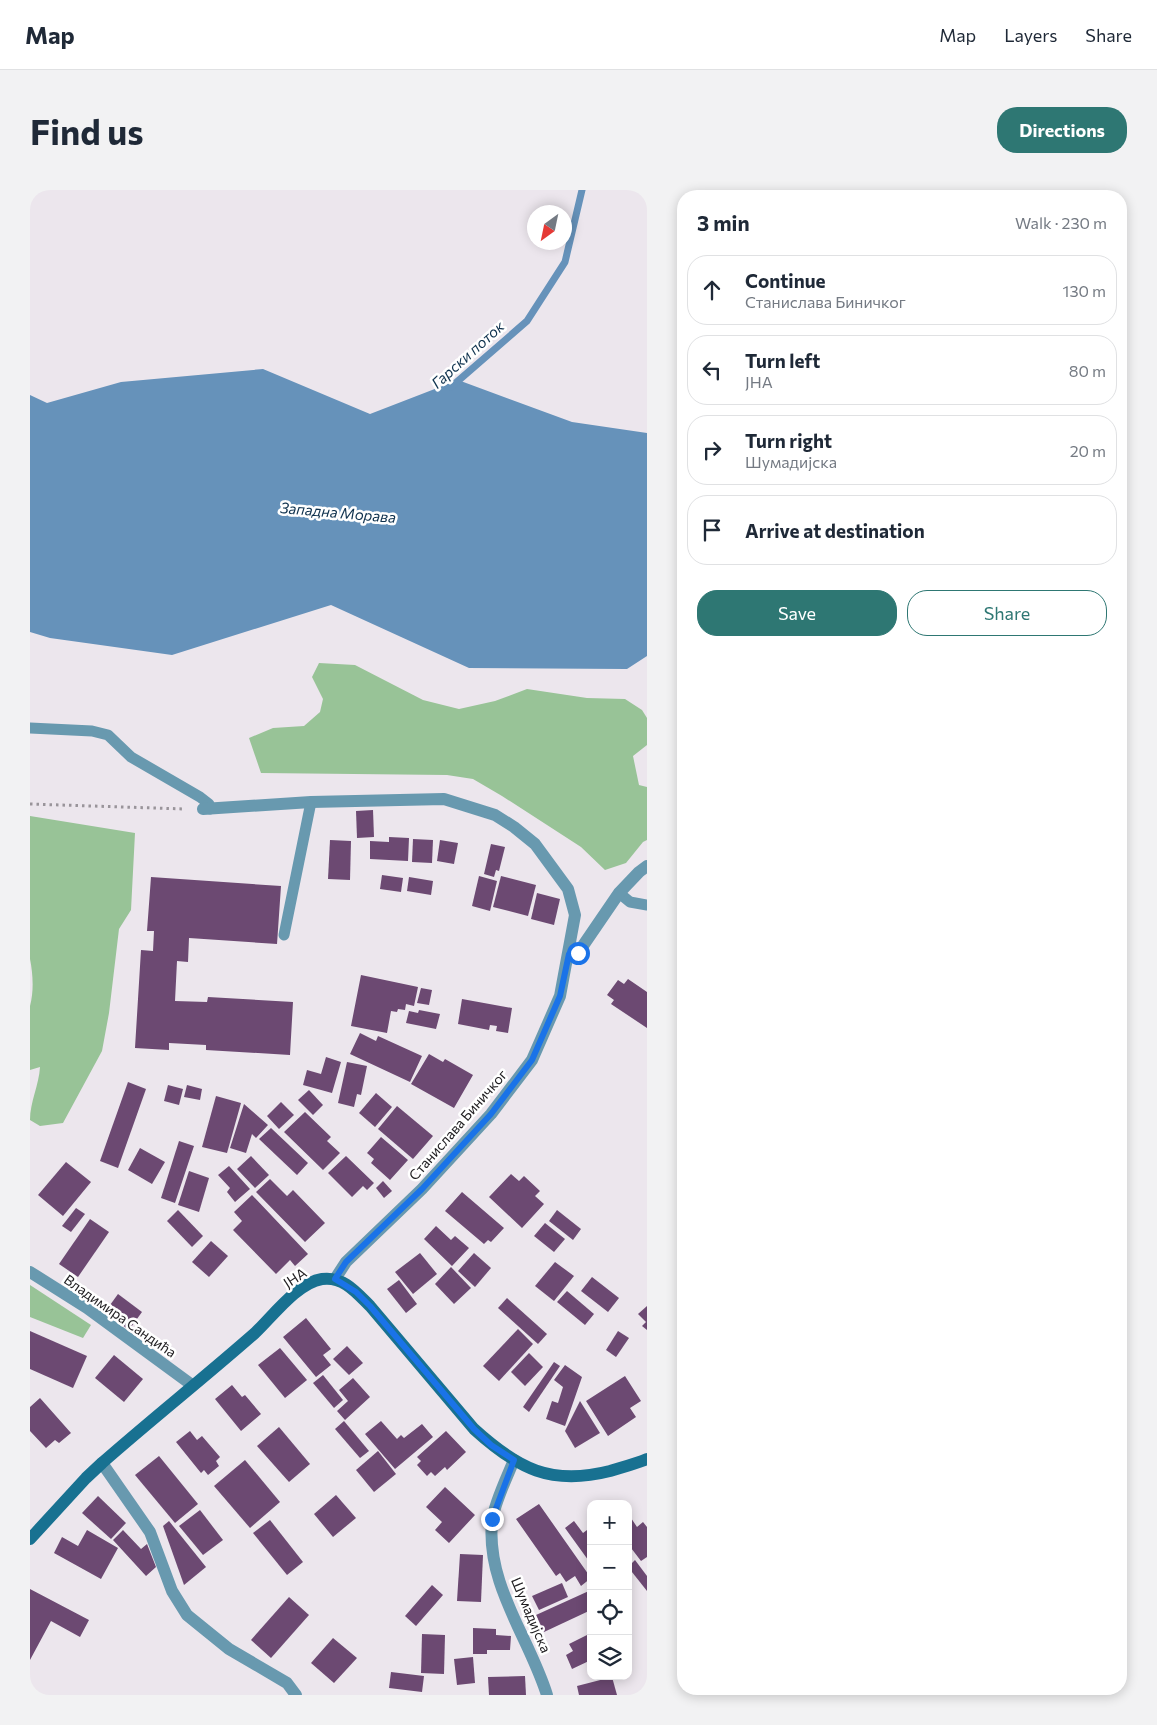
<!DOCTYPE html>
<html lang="en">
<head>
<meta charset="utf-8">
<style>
	:root { --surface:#fff; --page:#f2f2f3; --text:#1f2937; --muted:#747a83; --line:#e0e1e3; --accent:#2e7773 }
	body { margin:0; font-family:Commissioner,sans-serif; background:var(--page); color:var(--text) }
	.controls { position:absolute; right:15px; bottom:15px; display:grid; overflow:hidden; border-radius:10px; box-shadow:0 2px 12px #0003 }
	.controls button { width:45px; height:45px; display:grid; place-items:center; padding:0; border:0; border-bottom:1px solid var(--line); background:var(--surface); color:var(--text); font:25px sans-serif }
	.compass { position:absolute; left:497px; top:15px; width:45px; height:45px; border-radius:50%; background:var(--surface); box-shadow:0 2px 12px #0003; rotate:213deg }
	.stop { position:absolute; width:15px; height:15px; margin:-11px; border:4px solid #1a73e8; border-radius:50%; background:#fff }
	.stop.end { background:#1a73e8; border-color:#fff; box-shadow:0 1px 5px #0008 }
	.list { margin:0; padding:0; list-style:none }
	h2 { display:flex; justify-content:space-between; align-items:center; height:65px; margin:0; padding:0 20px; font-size:21px }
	h2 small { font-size:16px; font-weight:400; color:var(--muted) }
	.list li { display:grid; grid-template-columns:32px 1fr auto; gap:15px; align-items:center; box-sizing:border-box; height:70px; margin:0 10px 10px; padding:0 10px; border:1px solid var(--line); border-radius:20px }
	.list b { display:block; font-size:19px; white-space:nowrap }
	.list p { margin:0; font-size:16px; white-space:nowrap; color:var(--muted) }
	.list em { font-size:16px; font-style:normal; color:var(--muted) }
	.actions { display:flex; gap:10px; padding:15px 20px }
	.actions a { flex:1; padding:11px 0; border:1px solid var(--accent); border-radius:20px; text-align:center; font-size:18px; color:var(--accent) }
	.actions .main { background:var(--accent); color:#fff }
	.icon { flex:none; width:28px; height:28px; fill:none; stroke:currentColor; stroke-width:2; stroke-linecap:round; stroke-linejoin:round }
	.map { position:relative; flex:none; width:617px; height:1505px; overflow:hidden; border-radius:20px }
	header { display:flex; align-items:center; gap:30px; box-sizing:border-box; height:70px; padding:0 25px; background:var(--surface); border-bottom:1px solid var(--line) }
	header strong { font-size:24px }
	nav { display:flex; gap:28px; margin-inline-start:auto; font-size:18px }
	.intro { display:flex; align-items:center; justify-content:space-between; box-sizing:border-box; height:120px; padding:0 30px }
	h1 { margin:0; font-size:35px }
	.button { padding:12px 22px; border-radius:20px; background:var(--accent); color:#fff; font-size:18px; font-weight:700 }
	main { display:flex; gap:30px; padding:0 30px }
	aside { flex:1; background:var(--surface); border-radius:20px; box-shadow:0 2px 12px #0003 }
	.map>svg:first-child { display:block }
	.forest { fill:#98c397 }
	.water { fill:#6692ba }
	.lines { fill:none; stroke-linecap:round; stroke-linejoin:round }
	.stream { stroke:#6692ba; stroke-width:7 }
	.building { fill:#6c4972 }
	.path { stroke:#99949a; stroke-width:3; stroke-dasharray:2.5 4; stroke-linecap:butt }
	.service { stroke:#6899af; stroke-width:11 }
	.minor { stroke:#6899af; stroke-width:12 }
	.secondary { stroke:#187191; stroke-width:12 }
	.route { stroke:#1a73e8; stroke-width:6 }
	.labels { text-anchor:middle; stroke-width:5; stroke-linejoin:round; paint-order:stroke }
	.street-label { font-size:14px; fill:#222023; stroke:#fff }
	.water-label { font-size:15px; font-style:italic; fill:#0e314d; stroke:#fff }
</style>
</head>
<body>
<header>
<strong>Map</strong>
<nav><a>Map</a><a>Layers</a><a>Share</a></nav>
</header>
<div class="intro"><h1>Find us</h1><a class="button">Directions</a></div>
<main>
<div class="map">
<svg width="617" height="1505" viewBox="0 0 617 1505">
	<rect width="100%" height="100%" fill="#ece6ed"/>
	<g class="forest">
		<polygon points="289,473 325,475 393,510 429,519 465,511 497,499 557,508 595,509 612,520 617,528 617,555 603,566 609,595 617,597 617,650 613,652 596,673 575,680 551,657 472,606 443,589 417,585 231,583 219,548 243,538 274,536 290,522 293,509 282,487"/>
		<path d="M0,626L105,643L101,720L89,739L79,823L72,861L33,933L10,936L0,930C0,912 9,895 10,877L0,880V816C4,801 3,784 0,769Z"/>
		<polygon points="0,1095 61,1135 53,1148 0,1127"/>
	</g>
	<polygon class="water" points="233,179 340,224 428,190 542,232 617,243 617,466 597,479 439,478 301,415 142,465 20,448 0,442 0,205 17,213 91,192"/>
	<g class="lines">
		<polyline class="stream" points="421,197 497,131 535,72 552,0"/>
	</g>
	<g class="building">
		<polygon points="343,620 344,647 327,648 326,621"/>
		<polygon points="359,647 379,648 378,671 340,669 340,651 359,652"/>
		<polygon points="383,649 403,650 402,673 382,672"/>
		<polygon points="300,650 321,651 320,690 298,689"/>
		<polygon points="410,650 428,653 424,674 407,671"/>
		<polygon points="461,654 475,657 469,681 466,680 464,687 454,684"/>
		<polygon points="352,685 373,688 371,702 350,699"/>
		<polygon points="449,686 467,691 460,721 442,716"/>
		<polygon points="471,686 506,695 498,726 463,717"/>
		<polygon points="121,687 251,696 247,754 159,748 158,772 147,771 145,811 177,812 178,807 263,812 260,865 176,860 176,855 139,853 139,860 105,858 111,760 123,761 124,741 117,741"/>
		<polygon points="379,687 403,691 401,705 377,701"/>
		<polygon points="507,703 530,709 524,735 501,729"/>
		<polygon points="331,785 388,797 384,816 376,814 375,820 368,819 367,822 361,821 357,843 321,836"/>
		<polygon points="598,789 617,802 617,838 581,814 584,810 577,805 588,790 594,794"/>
		<polygon points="391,798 402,800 399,815 387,813"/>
		<polygon points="432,809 482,818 478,843 466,841 467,836 460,835 459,840 428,834"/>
		<polygon points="389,820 410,824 406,839 376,833 379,821 388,823"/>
		<polygon points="330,843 346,851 348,846 392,866 380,892 320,864"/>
		<polygon points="399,864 413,872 415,869 443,885 424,918 381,894"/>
		<polygon points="296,867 311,872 302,903 273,895 277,880 291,884"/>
		<polygon points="317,872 337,876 331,905 327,904 324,917 308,913"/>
		<polygon points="98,892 116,899 88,978 70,971"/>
		<polygon points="138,895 153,899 149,915 134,911"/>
		<polygon points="157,895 172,899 170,910 154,907"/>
		<polygon points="279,900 293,915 283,925 268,910"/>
		<polygon points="346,903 362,917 345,937 329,923"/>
		<polygon points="186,906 211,913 197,963 172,957"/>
		<polygon points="251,912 264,925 249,939 237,926"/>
		<polygon points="214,914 238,935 226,948 222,944 216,963 200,958"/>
		<polygon points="367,916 403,946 383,969 348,939"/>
		<polygon points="275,922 301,947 297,951 310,963 293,980 254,942"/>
		<polygon points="241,938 278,973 267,985 229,949"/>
		<polygon points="351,947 378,970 360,990 341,973 344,969 337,963"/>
		<polygon points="149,951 164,956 145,1013 131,1008"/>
		<polygon points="110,958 135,972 122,994 98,980"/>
		<polygon points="221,966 239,985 225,998 207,979"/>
		<polygon points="316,966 344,993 337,1000 333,996 322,1007 298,983"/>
		<polygon points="36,972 61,992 33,1026 8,1005"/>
		<polygon points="199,976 220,999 205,1012 197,1002 200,998 188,985"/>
		<polygon points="159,981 179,988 169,1022 148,1015"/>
		<polygon points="481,984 489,991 494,986 510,1001 505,1006 514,1014 492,1038 459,1007"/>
		<polygon points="240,989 257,1006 263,1000 295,1033 275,1052 226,1002"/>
		<polygon points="353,991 362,1001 354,1008 346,998"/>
		<polygon points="432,1002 474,1038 461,1052 458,1050 454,1054 415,1021"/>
		<polygon points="222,1005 278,1064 265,1076 260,1070 246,1084 203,1040 212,1031 204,1022"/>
		<polygon points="46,1018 55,1024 41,1042 32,1036"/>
		<polygon points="148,1020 173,1046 162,1057 137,1031"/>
		<polygon points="527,1020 551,1039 543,1050 519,1031"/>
		<polygon points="60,1029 79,1042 48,1087 29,1074"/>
		<polygon points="515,1033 535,1049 524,1062 504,1046"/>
		<polygon points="406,1036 421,1050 425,1046 439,1058 422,1076 394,1049"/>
		<polygon points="181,1051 198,1066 179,1087 162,1072"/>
		<polygon points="390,1063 407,1084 383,1104 365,1082"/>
		<polygon points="444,1063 461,1078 445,1097 428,1081"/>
		<polygon points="525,1072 544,1086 524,1111 505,1096"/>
		<polygon points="421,1077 441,1098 424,1114 405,1094"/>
		<polygon points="562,1087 589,1108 578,1122 551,1101"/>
		<polygon points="369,1090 387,1114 376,1123 357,1099"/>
		<polygon points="537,1101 564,1124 555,1135 527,1112"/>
		<polygon points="88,1104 112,1122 99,1140 75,1122"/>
		<polygon points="477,1108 517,1144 508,1154 468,1118"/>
		<polygon points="617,1116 617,1140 612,1136 616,1132 608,1124"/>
		<polygon points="276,1128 301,1159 293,1165 301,1175 286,1187 253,1147"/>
		<polygon points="488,1139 503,1154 469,1191 453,1176"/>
		<polygon points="0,1141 57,1166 43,1198 0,1179"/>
		<polygon points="588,1141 599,1148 586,1167 576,1160"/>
		<polygon points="317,1156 333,1173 319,1185 303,1169"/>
		<polygon points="250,1158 277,1190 255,1208 228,1175"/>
		<polygon points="499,1163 513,1177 495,1196 481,1182"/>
		<polygon points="84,1165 113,1189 94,1212 65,1188"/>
		<polygon points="524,1172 530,1176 499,1222 493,1217"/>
		<polygon points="535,1175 552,1187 535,1236 516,1229 522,1211 528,1213 533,1197 524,1190"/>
		<polygon points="293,1185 313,1210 304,1218 283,1193"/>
		<polygon points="595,1186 611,1211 600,1218 606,1227 578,1246 556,1211"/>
		<polygon points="323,1188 340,1207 315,1230 307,1221 318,1211 309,1200"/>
		<polygon points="202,1195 212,1207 215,1205 231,1224 211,1241 185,1209"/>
		<polygon points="10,1208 41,1243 29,1253 25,1250 16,1258 0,1241 0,1217"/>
		<polygon points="550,1211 570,1243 545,1258 535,1241"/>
		<polygon points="314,1231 339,1261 330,1268 305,1239"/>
		<polygon points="351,1231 367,1249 371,1245 374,1248 392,1234 403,1247 365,1279 335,1244"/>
		<polygon points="249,1237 280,1274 259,1292 227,1256"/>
		<polygon points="160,1241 167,1250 172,1246 190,1267 186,1271 189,1276 178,1285 174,1280 171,1283 146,1252"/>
		<polygon points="416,1241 436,1262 417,1280 415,1277 405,1286 401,1282 397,1286 387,1275 391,1271 387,1267"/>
		<polygon points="348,1261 366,1284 344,1302 326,1280"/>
		<polygon points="129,1266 168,1314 145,1333 105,1285"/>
		<polygon points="215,1270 250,1312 220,1338 184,1296"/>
		<polygon points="415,1297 445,1325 419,1353 405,1340 412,1332 396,1317"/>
		<polygon points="306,1305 326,1328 303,1347 284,1324"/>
		<polygon points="68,1306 96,1333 81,1349 52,1323"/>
		<polygon points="509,1314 561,1388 551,1396 545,1386 536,1392 530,1383 526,1386 486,1329"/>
		<polygon points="170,1320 193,1350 173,1365 149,1336"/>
		<polygon points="601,1328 607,1337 613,1332 617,1337 617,1367 611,1371 598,1354 598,1330"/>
		<polygon points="240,1330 273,1372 257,1385 223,1343"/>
		<polygon points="139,1331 176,1377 154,1395 133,1336"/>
		<polygon points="544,1331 553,1343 561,1337 561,1374 535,1338"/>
		<polygon points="57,1340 88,1358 71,1389 24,1363 32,1347 48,1356"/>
		<polygon points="93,1340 111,1359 117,1354 126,1377 116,1386 83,1350"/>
		<polygon points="430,1364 453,1365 451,1412 427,1411"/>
		<polygon points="605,1370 617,1386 617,1401 598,1377"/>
		<polygon points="532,1393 538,1407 509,1420 502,1406"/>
		<polygon points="402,1395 413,1405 386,1436 375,1426"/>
		<polygon points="0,1399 59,1430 50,1447 21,1431 0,1470"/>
		<polygon points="561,1400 561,1420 514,1442 506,1425"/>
		<polygon points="259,1407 279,1425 241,1468 221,1450"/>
		<polygon points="443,1438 466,1439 466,1445 481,1446 480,1460 457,1460 457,1464 443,1464"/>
		<polygon points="561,1443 561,1470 542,1479 536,1465 543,1461 539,1454"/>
		<polygon points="392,1444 415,1445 414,1484 391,1483"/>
		<polygon points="303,1448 327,1468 304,1493 281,1473"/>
		<polygon points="443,1467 445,1493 427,1495 424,1469"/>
		<polygon points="361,1482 394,1486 392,1502 359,1498"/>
		<polygon points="495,1486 496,1505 459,1505 458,1487"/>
		<polygon points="582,1487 587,1505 549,1505 547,1496"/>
	</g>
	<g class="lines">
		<polyline class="path" points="0,614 155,619"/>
		<g class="service">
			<polyline points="0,538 62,541 78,545 101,567 170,607 179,614 180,619"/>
			<polyline points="589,703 600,712 617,715"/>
			<polyline points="254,745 281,612"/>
		</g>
		<g class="minor">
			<polyline points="173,619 281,612 414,609 465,625 484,637 505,654 538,699 545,725 530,806 502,870 461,924 392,999 316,1072 305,1089"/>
			<polyline points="539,763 548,763 589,703 609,682 617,676"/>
			<polyline points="0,1082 57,1118 162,1195"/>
			<path d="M484,1270C477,1287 464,1314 462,1331C456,1395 499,1447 517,1505"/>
			<polyline points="72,1273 120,1342 142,1401 157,1425 199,1459 257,1493 266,1505"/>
		</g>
		<path class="secondary" d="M0,1349L56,1288L72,1273C122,1229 175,1187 225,1143C243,1126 267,1093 292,1089C313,1086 326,1102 340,1116L444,1239C488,1279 521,1296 580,1281C593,1277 605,1274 617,1269"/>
	</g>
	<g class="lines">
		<polyline class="route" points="462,1329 484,1270 461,1255 444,1239 340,1116 326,1102 305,1089 316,1072 392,999 461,924 502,870 530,806 539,764 548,763"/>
	</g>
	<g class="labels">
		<g class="street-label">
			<text transform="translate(428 935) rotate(-49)" y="5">Станислава Биничког</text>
			<text transform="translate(265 1088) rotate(-33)" y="5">ЈНА</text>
			<text transform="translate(90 1126) rotate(35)" y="5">Владимира Сандића</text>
			<text transform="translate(501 1425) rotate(67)" y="5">Шумадијска</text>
		</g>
		<g class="water-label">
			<text transform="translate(438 165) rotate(-42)" y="5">Гарски поток</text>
			<text transform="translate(308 323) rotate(5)" y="5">Западна Морава</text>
		</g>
	</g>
</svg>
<div class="controls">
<button>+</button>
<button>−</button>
<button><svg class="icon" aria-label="locate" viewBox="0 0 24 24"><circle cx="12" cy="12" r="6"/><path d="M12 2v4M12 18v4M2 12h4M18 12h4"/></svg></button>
<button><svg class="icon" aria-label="layers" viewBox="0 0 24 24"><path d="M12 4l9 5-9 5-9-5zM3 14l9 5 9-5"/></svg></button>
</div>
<svg class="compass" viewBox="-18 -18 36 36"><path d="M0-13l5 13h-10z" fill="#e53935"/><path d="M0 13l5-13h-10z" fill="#747a83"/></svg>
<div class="stop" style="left:548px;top:763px"></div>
<div class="stop end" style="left:462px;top:1329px"></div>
</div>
<aside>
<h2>3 min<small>Walk · 230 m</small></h2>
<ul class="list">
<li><svg class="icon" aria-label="ahead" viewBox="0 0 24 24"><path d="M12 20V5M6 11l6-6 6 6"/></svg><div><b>Continue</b><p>Станислава Биничког</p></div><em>130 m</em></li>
<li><svg class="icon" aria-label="left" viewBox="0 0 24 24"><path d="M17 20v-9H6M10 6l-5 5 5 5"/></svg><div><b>Turn left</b><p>ЈНА</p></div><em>80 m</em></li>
<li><svg class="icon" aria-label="right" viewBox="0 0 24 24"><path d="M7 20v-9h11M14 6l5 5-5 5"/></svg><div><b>Turn right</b><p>Шумадијска</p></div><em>20 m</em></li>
<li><svg class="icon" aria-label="arrive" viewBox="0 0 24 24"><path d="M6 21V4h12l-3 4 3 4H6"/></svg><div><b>Arrive at destination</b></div></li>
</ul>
<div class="actions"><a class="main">Save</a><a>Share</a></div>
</aside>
</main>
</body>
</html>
